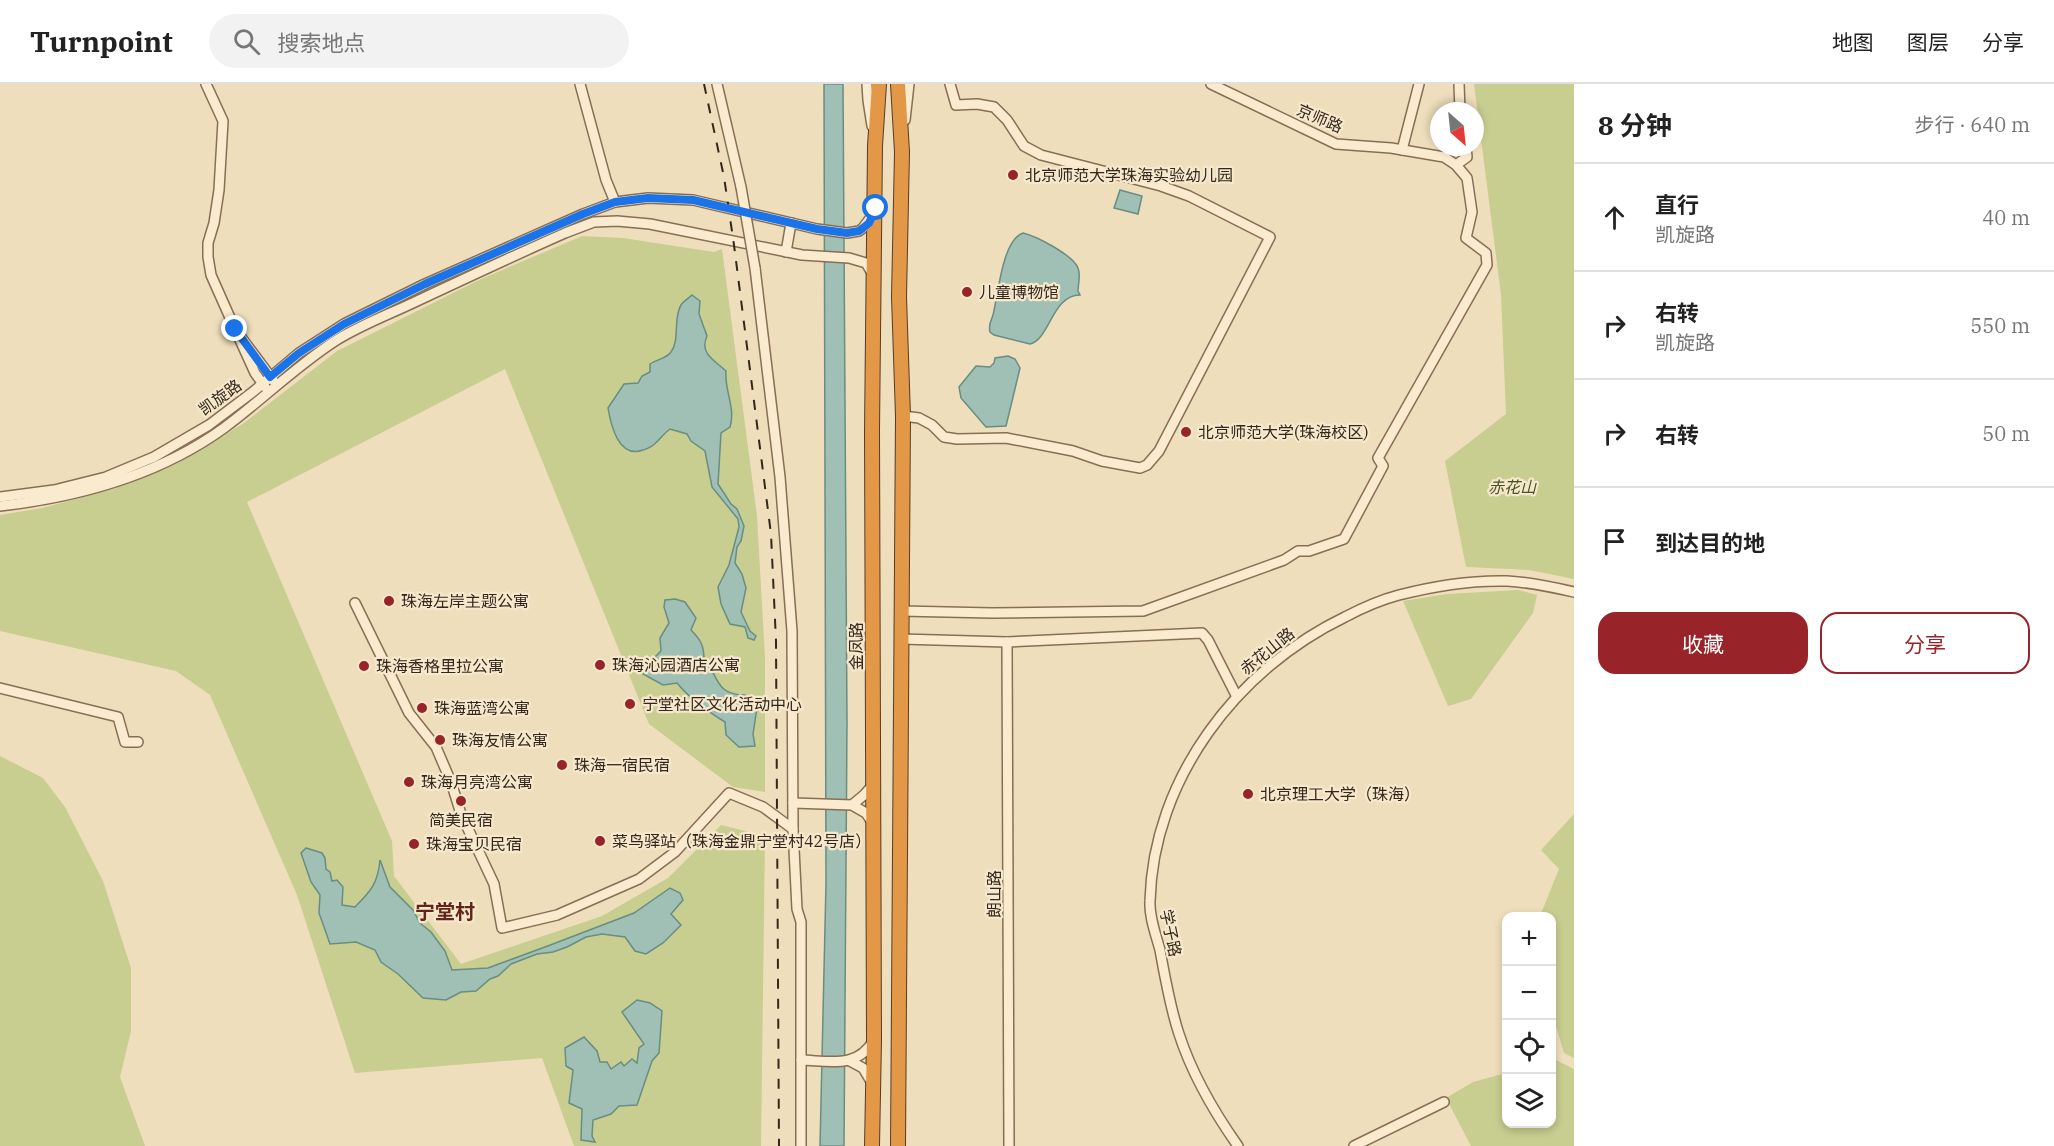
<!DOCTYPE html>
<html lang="zh">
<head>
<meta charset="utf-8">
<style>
	:root { --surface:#fff; --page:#f2f2f2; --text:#222; --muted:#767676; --line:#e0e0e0; --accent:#982329 }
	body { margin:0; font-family:"IBM Plex Serif","Noto Sans SC",serif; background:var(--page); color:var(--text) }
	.controls { position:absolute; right:18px; bottom:18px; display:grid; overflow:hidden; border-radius:12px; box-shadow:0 3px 9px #0003 }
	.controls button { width:54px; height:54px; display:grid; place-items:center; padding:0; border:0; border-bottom:2px solid var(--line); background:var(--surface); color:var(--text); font:30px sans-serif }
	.compass { position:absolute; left:1430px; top:18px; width:54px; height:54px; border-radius:50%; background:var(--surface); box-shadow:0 3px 9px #0003; rotate:153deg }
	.stop { position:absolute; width:18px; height:18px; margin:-14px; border:4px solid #1a73e8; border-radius:50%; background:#fff }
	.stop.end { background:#1a73e8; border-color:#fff; box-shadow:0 2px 6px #0008 }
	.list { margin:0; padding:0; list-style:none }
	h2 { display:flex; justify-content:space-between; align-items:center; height:78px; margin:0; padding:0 24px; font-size:26px }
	h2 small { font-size:20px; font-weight:400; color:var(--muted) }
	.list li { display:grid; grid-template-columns:39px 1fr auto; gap:18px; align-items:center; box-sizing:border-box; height:108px; padding:0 24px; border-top:2px solid var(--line) }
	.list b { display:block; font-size:22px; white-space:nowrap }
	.list p { margin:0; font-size:20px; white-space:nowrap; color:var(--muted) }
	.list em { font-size:20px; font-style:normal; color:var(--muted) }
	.actions { display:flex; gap:12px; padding:18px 24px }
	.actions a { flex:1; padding:14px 0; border:2px solid var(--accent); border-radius:18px; text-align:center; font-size:21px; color:var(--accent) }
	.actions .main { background:var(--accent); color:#fff }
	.icon { flex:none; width:33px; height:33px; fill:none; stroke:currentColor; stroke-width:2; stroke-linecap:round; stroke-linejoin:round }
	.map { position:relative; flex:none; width:1574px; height:1062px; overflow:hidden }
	header { display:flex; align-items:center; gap:36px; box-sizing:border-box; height:84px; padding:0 30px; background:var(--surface); border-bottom:2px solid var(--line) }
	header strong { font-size:28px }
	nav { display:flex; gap:33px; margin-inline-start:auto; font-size:21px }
	.search { width:420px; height:54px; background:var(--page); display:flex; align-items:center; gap:15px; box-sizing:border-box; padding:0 21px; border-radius:33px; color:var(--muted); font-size:22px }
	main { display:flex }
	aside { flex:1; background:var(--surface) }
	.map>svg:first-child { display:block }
	.green { fill:#c8cd90 }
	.water { fill:#a0c0b5; stroke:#688d82; stroke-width:1.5 }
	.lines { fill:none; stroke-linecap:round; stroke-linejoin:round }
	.minor-casing { stroke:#876e55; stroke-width:12 }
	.highway-casing { stroke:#543c2a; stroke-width:16 }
	.minor { stroke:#faebcf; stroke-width:9 }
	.highway { stroke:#e39848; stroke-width:14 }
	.rail { stroke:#35261b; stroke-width:2; stroke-dasharray:10 10; stroke-linecap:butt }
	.minor-bridge-casing { stroke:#876e55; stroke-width:12; stroke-linecap:butt }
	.minor-bridge { stroke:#faebcf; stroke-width:9 }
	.route { stroke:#1a73e8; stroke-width:8 }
	.poi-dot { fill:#982329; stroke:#f6e8cc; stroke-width:2 }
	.labels { text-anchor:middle; stroke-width:4.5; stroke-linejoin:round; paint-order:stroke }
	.street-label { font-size:16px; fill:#35261b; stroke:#f6e8cc }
	.poi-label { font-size:16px; fill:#35261b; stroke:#f6e8cc; text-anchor:start }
	.park-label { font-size:16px; font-style:italic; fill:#485320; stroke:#f6e8cc }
	.quarter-label { font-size:20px; font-weight:bold; fill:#632519; stroke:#f6e8cc }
</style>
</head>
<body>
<header>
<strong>Turnpoint</strong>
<div class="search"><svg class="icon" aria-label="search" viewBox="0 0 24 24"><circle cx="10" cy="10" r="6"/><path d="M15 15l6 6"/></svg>搜索地点</div>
<nav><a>地图</a><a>图层</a><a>分享</a></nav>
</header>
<main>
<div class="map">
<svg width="1574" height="1062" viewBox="0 0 1574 1062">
	<rect width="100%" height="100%" fill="#efdebc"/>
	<g class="green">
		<polygon points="1474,0 1574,0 1574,495 1529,486 1466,483 1445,377 1506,330 1501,211"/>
		<polygon points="582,152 623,154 714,168 722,165 757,432 765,574 765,708 733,703 649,640 505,285 247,418 392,757 394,792 461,880 602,832 668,794 721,741 765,752 761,1062 574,1062 542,974 355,989 297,811 210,611 176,587 0,547 0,431 42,424 114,405 174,381 244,339 337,267 479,196"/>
		<polygon points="1518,506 1537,511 1533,529 1471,615 1448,622 1403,517 1447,510"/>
		<polygon points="0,672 43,694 65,723 103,797 131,884 131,947 120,993 145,1062 0,1062"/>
		<polygon points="1574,730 1574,974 1564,969 1552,929 1552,832 1540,832 1559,785 1541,766"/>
		<polygon points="1556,976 1574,985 1574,1062 1471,1062 1446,1014 1473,998 1506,989 1506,1040 1552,1040 1552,977"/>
	</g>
	<g class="water">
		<polygon points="824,0 843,0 847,639 844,1062 820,1062 826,799"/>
		<polygon points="1120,106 1142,112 1138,130 1114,124"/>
		<path d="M1023,149C1036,152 1073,171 1078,184C1081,190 1078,201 1078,207L1080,211C1052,211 1050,255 1030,260L994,251L990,248C988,240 991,238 993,231C998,212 1002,156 1023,149Z"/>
		<path d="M692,211L700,217L699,230L707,252C699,269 714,276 726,287C724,306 736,324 730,343L721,349L718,400L731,420L737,425L744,442L741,457L737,463L735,479L742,490L746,504L741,528L750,547L756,552L754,556L748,554L745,543L730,540L721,520L718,503L729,481L739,443L738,435L712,403L705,367L691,357L687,350L670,345C663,350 659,357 652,362C651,363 644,366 643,366C619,375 611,342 608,324L624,300L638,299L642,292L650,288V280C657,275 666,275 671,268C680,256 673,234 681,221C683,217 689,214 692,211Z"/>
		<polygon points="1008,272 1015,275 1020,284 1006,342 986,343 961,314 959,303 976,282 990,283 994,279 995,274"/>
		<path d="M675,515L685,518L696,534L691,546C701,556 704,562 704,576L708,579C719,599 720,611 745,611L757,624L753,650L755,662L739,663L726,651L725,638C707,627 690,615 677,599L663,601L643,590L651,577L661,567L660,554L669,539L664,523L665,516Z"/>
		<path d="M306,764L322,769L325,774L326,785L330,788L332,797L337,796L343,803L342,821L355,823C371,807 378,799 380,776L390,803L413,826L420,839L431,848L445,867L452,886L488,884L545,863L634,829L670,804L680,809L683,816L671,830L681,841L663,859L646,870L635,867L625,853L602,850L586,853L567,863L553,868L537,870L511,880L498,892L490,895L476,907L461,908L446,916L423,914L398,890L381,878L375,866L356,858L330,860L319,829L320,811L311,798L301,769Z"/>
		<polygon points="637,916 650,919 662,927 659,969 652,977 637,1021 619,1022 611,1030 593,1036 592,1052 595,1058 581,1056 582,1025 569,1019 573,986 566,982 565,964 584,953 597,967 600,978 607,978 611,985 621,978 624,982 632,975 637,979 639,964 644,960 622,928"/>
	</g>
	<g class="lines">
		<defs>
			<g id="minor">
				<polyline points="206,0 223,37 219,106 214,139 208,159 208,173 211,191 235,245"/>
				<polyline points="580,0 606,96 615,118"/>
				<polyline points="717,0 741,103"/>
				<polyline points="867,0 868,16 872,42"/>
				<polyline points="1459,0 1460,27"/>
				<polyline points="905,36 909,0"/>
				<polyline points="1402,66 1419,0"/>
				<polyline points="1456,81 1467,73 1466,63"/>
				<polyline points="786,168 791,139"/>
				<polyline points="755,184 780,393 792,547 793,745 797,825 801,838 801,1062"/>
				<polyline points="265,303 255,289 235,245 273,296"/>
				<polyline points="903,332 919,334 932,341 944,353 957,355 1006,354 1073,367 1102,377 1140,384 1147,381 1159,367 1270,153 1189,112 1161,102 1041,71 1024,62 1007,36 994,23 977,20 956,21 950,0"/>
				<polyline points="0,413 54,406 106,393 154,373 209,341 254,307 299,269 344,240 425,200 583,130 615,118 648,114 693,116 817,145 847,149 859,147 863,144 874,129"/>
				<path d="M0,422C79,413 159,391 224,344C262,316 295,283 335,257C360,241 390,230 417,217C466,194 515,171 565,149L594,138L617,137L650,140L802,171L849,174L866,179L872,189"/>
				<polyline points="355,519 409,629 436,663 451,698 461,730 494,800 502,844 557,831 639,795 675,768 729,709 763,723 793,745"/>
				<polyline points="901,527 992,529 1143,527 1284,476 1298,467 1309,467 1344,455 1383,382 1378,374 1487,181 1486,169 1466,154 1472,128 1467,94 1456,81 1444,73 1391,64 1336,60 1211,0"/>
				<polyline points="901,555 1007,558 1202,549 1208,556 1237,613"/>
				<polyline points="1007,558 1009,1062"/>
				<polyline points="0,604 118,633 125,658 138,658"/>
				<polyline points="793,719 852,721 866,729 872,738"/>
				<polyline points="852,721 864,711 872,702"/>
				<path d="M801,976C830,977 857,985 874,956"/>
				<polyline points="850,977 863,984 872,999"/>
				<path d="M1238,1062C1214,1028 1192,990 1179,950C1170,923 1165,894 1160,866C1156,851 1149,833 1150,817C1153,695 1237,585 1345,533C1362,524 1380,516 1399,511C1434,502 1471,496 1507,497C1529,498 1552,503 1574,508"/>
				<polyline points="1354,1062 1444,1018"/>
			</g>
			<g id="highway">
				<polyline points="872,1062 874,956 872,347 875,62 879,0"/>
				<polyline points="898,1062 903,332 899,213 902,68 898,0"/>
			</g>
		</defs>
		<use href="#minor" class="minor-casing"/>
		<use href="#highway" class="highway-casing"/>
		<use href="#minor" class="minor"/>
		<use href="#highway" class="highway"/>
		<polyline class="rail" points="704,0 724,93 734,161 771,450 776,557 779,1062"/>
		<defs>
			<polyline id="minor-bridge" points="741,103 755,184"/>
		</defs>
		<use href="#minor-bridge" class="minor-bridge-casing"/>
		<use href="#minor-bridge" class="minor-bridge"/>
	</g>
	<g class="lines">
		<polyline class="route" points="235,245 270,293 299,269 344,240 425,200 583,130 615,118 648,114 693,116 817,145 847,149 859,147 863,144 869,139 876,124"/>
	</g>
	<g class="poi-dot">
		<circle cx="1013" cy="91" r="6"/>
		<circle cx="967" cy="208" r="6"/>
		<circle cx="1186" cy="348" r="6"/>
		<circle cx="389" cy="517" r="6"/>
		<circle cx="600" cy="581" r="6"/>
		<circle cx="364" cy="582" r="6"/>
		<circle cx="630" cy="620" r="6"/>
		<circle cx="422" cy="624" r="6"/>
		<circle cx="440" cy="656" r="6"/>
		<circle cx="562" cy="681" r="6"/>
		<circle cx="409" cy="698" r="6"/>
		<circle cx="1248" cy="710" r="6"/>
		<circle cx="461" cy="717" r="6"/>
		<circle cx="600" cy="757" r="6"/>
		<circle cx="414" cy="760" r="6"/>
	</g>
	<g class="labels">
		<g class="street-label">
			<text transform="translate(1320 34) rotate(23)" y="6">京师路</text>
			<text transform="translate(220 313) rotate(-36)" y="6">凯旋路</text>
			<text transform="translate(856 562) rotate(-90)" y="6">金凤路</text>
			<text transform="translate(1267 567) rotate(-39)" y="6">赤花山路</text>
			<text transform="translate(994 810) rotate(-90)" y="6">朗山路</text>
			<text transform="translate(1171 849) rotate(78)" y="6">学子路</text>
		</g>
		<g class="poi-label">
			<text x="1025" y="97">北京师范大学珠海实验幼儿园</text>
			<text x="979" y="214">儿童博物馆</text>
			<text x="1198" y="354">北京师范大学(珠海校区)</text>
			<text x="401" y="523">珠海左岸主题公寓</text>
			<text x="612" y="587">珠海沁园酒店公寓</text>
			<text x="376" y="588">珠海香格里拉公寓</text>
			<text x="642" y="626">宁堂社区文化活动中心</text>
			<text x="434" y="630">珠海蓝湾公寓</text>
			<text x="452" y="662">珠海友情公寓</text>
			<text x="574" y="687">珠海一宿民宿</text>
			<text x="421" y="704">珠海月亮湾公寓</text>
			<text x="1260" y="716">北京理工大学（珠海）</text>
			<text x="461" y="742" text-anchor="middle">简美民宿</text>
			<text x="612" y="763">菜鸟驿站（珠海金鼎宁堂村42号店）</text>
			<text x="426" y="766">珠海宝贝民宿</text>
		</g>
		<g class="park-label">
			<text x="1512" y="409">赤花山</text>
		</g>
		<g class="quarter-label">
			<text x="445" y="835">宁堂村</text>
		</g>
	</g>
</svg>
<div class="controls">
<button>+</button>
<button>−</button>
<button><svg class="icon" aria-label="locate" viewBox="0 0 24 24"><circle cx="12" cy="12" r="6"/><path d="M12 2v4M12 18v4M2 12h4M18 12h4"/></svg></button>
<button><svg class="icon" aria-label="layers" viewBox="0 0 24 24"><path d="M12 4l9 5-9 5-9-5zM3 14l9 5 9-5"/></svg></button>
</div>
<svg class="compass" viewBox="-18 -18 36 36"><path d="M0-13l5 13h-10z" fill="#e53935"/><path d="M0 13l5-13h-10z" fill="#767676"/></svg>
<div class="stop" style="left:876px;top:124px"></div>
<div class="stop end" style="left:235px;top:245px"></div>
</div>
<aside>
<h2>8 分钟<small>步行 · 640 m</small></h2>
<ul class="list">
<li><svg class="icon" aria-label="ahead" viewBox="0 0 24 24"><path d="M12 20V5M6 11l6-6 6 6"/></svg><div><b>直行</b><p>凯旋路</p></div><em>40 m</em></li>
<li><svg class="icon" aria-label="right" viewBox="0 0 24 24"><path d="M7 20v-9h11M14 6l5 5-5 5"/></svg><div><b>右转</b><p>凯旋路</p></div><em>550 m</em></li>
<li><svg class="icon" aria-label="right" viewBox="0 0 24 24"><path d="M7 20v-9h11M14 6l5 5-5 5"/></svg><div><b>右转</b></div><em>50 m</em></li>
<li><svg class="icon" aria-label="arrive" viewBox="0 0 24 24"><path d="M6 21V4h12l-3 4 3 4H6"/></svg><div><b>到达目的地</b></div></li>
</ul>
<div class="actions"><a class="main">收藏</a><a>分享</a></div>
</aside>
</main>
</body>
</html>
